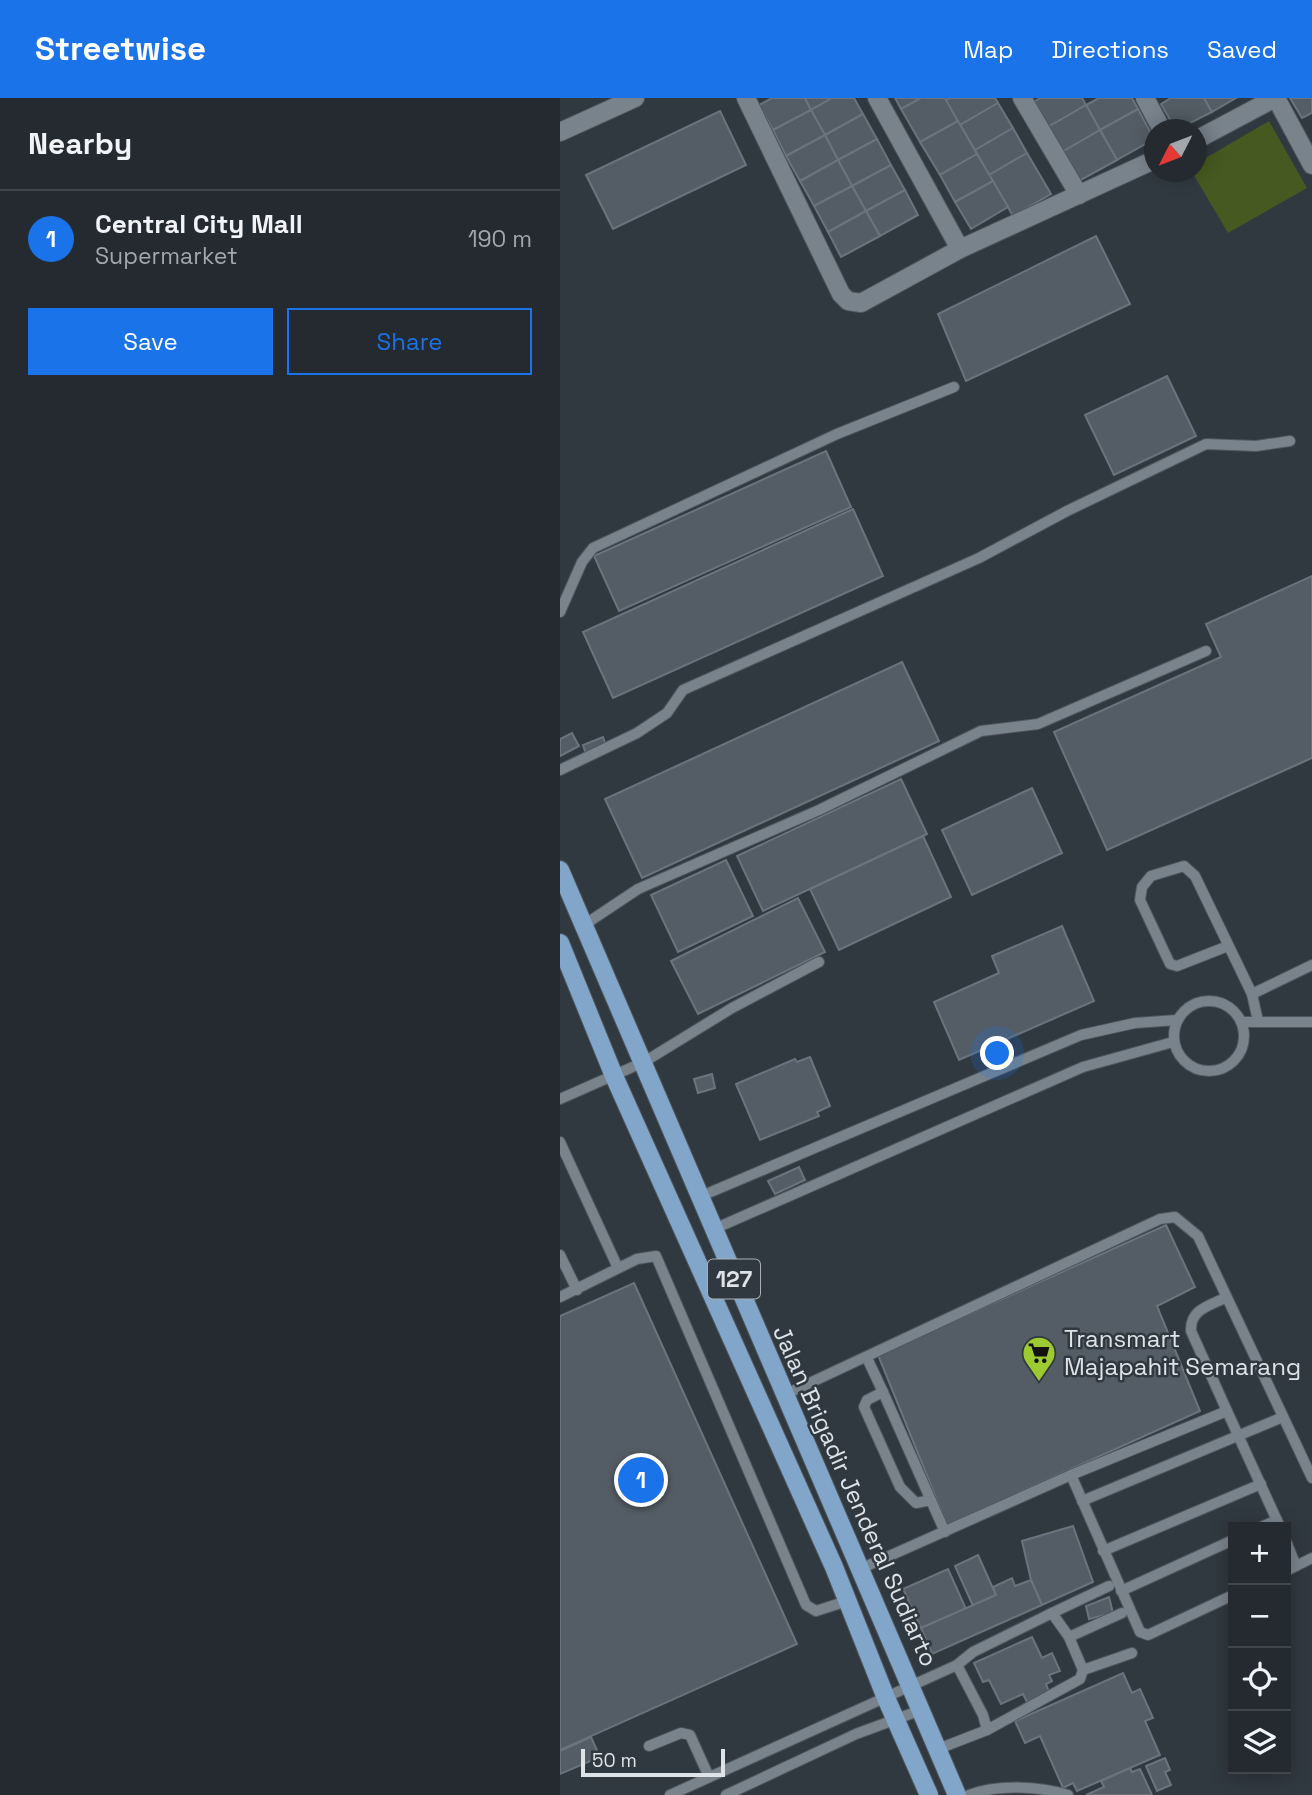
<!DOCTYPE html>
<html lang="en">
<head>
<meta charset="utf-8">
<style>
	:root { --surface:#242a30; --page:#30363c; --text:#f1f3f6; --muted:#a3a7ab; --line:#41464c; --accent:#1a73e8 }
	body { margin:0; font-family:"Space Grotesk",sans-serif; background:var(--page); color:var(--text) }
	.controls { position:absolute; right:21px; bottom:21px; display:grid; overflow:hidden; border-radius:0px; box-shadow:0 4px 18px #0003 }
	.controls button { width:63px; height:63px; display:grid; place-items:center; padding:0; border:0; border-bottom:2px solid var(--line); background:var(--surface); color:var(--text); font:35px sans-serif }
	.compass { position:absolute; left:584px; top:21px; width:63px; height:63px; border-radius:50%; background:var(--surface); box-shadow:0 4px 18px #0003; rotate:228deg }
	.scale { position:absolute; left:21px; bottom:18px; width:144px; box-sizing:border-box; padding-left:7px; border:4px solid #dee3e8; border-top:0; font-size:19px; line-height:24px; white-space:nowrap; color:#dee3e8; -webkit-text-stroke:5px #303840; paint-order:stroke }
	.you { position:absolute; left:438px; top:956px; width:24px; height:24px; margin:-18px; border:5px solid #fff; border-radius:50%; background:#1a73e8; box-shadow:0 0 0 10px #1a73e833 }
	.badge { display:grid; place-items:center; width:46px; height:46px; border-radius:50%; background:var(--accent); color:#fff; font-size:23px; font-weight:700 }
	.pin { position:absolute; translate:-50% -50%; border:4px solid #fff; box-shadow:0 2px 7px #0006 }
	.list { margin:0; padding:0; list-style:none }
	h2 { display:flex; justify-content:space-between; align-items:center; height:91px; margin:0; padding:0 28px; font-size:30px }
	h2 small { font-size:23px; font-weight:400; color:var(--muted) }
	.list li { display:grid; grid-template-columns:46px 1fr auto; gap:21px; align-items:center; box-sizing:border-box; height:98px; padding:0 28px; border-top:2px solid var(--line) }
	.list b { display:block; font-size:26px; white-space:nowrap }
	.list p { margin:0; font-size:23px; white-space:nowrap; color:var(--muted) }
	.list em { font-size:23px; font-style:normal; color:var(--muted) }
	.actions { display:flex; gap:14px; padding:21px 28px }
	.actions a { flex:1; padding:16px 0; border:2px solid var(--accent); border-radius:0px; text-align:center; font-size:24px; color:var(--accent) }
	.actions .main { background:var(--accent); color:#fff }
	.icon { flex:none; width:38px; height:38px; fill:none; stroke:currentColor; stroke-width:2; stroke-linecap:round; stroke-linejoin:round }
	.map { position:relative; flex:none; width:752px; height:1697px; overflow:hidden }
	header { display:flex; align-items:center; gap:42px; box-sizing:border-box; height:98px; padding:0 35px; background:var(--accent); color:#fff }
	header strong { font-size:33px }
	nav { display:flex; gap:38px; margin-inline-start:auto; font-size:24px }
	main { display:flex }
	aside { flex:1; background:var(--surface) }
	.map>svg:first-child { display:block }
	.green { fill:#465920 }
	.building { fill:#545d65; stroke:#6b747e; stroke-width:2 }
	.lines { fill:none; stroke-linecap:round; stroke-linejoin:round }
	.lane-casing { stroke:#4f565d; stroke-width:12 }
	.street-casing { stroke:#4f565d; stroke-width:20 }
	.primary-casing { stroke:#4f565d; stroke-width:20 }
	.lane { stroke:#79838c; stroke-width:10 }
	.street { stroke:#79838c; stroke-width:18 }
	.primary { stroke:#81a6c9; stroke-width:18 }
	.labels { text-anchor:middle; stroke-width:5; stroke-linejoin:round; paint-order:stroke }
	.shield { fill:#303840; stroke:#aab0b6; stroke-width:2 }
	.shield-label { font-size:23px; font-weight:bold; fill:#dee3e8 }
	.poi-label { font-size:24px; fill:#dee3e8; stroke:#303840; text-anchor:start }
	.street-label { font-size:24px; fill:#dee3e8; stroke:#303840 }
</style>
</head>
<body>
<header>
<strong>Streetwise</strong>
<nav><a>Map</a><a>Directions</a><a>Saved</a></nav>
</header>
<main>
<aside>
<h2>Nearby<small></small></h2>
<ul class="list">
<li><span class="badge">1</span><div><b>Central City Mall</b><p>Supermarket</p></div><em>190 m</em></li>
</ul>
<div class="actions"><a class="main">Save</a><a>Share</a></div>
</aside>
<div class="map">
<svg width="752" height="1697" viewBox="0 0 752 1697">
	<rect width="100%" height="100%" fill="#303840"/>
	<polygon class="green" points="709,23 747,90 668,135 632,74 636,74 637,65"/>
	<g class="building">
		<polygon points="212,0 245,0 251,12 213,32 199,7"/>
		<polygon points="245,0 272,0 251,12"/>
		<polygon points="272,0 294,0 303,16 265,37 251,12"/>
		<polygon points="335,0 361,0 341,11"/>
		<polygon points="361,0 385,0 398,23 360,44 341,11"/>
		<polygon points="390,0 435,0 438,5 400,27 386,2"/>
		<polygon points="480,0 522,0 526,7 488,29 474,4"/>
		<polygon points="539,0 572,0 578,11 540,32 526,7"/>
		<polygon points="611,0 644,0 652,14 616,32 601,6"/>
		<polygon points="644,0 676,0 652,14"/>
		<polygon points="730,0 752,0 752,15 742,20"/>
		<polygon points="438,5 453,30 415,52 400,27"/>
		<polygon points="526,7 540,32 502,54 488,29"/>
		<polygon points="578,11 594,41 557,62 540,32"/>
		<polygon points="251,12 265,37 226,58 213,32"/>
		<polygon points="160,13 186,67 53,131 26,77"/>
		<polygon points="303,16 317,41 278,62 265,37"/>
		<polygon points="398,23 417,56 380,77 360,44"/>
		<polygon points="453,30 467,55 429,77 415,52"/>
		<polygon points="540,32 557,62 519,83 502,54"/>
		<polygon points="265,37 278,62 240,83 226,58"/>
		<polygon points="317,41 331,67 292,88 278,62"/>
		<polygon points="467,55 491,96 453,118 429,77"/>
		<polygon points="417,56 433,83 395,104 380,77"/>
		<polygon points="278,62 292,88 254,108 240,83"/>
		<polygon points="331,67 345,92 306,113 292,88"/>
		<polygon points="433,83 448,109 411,131 395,104"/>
		<polygon points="292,88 306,113 268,134 254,108"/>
		<polygon points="345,92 358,117 320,138 306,113"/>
		<polygon points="306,113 320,138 281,159 268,134"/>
		<polygon points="536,138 570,206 406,283 378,216"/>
		<polygon points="607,278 636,338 554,377 525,317"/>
		<polygon points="266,353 291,409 59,513 34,458"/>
		<polygon points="293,411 323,478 53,600 23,534"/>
		<polygon points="752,478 752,660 547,752 494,634 661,559 646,526"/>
		<polygon points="342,564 379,643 82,780 45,701"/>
		<polygon points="12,635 19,648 0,658 0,641"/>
		<polygon points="43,639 46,648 26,656 23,647"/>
		<polygon points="341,681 367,736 203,813 177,758"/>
		<polygon points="472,690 502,755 412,797 382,732"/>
		<polygon points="363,738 391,799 279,852 250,791"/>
		<polygon points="166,762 193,818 118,854 91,797"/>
		<polygon points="238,800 265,854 138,916 111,863"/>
		<polygon points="502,828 534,903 399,962 374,904 439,875 432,858"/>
		<polygon points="250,959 270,1008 257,1014 259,1018 200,1042 176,986 235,961 237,964"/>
		<polygon points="152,976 155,990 138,995 134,981"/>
		<polygon points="239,1069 245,1082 215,1096 208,1083"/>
		<polygon points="606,1127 635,1189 597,1208 640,1313 387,1427 318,1257"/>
		<polygon points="74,1185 237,1546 0,1652 0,1218"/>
		<polygon points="513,1428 533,1484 482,1507 471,1482 462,1443"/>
		<polygon points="418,1457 436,1497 413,1508 395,1468"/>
		<polygon points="388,1471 406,1511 361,1530 343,1491"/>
		<polygon points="452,1480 455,1488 471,1482 482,1507 372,1556 361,1530 436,1497 433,1489"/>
		<polygon points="549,1499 553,1515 529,1521 526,1508"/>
		<polygon points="472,1539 482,1560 492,1555 500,1573 489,1577 492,1583 486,1586 489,1594 467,1604 463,1596 441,1606 429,1582 423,1584 414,1565"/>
		<polygon points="563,1575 572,1595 580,1591 593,1620 585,1623 600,1657 517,1693 513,1685 503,1690 480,1638 465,1645 455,1623"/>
		<polygon points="31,1639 40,1659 0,1676 0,1653"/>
		<polygon points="605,1660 610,1672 605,1674 611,1687 597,1693 586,1668"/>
		<polygon points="570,1670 572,1674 580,1671 592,1697 526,1697 544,1689 541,1683"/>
	</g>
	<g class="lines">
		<defs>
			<g id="lane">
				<polyline points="0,514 22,464 33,450 277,336 394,289"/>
				<polyline points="0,672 77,635 107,615 123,592 419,460 507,413 646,346 696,348 730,343"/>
				<polyline points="24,827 78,791 259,712 421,633 478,626 646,553"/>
				<polyline points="668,848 617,868 610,866 580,802 582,789 591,778 624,768 635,778 692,896"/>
				<circle cx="649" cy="938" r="35"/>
				<polyline points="698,923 692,896 752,867"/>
				<polyline points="681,924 752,924"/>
				<polyline points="0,1001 84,964 172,910 259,864"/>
				<polyline points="0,1044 58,1170"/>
				<polyline points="139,1099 521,937 575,925 617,922"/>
				<polyline points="154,1131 523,969 613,944"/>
				<polyline points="0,1157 17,1192"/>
				<polyline points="0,1199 77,1161 96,1158 246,1507 256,1513 287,1503"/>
				<polyline points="307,1260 323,1294"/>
				<polyline points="224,1297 600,1121 615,1119 638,1138 752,1380"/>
				<polyline points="667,1313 720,1429"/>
				<polyline points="511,1377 580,1534 588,1537 673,1497"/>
				<polyline points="371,1402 356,1405 340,1389 304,1309 307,1302 323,1294 385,1434"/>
				<polyline points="522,1403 723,1319"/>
				<polyline points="701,1429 717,1422"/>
				<polyline points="726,1443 736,1468"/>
				<polyline points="543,1453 701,1386"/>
				<path d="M300,1471L511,1377L667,1313L631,1233C630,1212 648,1208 665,1200"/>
				<polyline points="726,1473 752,1460"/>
				<polyline points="561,1493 673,1442"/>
				<polyline points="492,1515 549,1488"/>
				<polyline points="509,1539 562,1515"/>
				<polyline points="397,1567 413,1554 492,1515 509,1539 523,1572 520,1581 427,1632"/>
				<polyline points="523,1572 572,1555"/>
				<polyline points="89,1648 121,1635 130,1637 149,1679"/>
				<polyline points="110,1697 397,1567 423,1617 427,1632 378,1651"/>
				<polyline points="166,1697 296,1636 361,1612"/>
				<path d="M409,1697C437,1686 479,1688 508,1697"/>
			</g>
			<g id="street">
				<polyline points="186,0 281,196 288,203 301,205 400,151 594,62"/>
				<polyline points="317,0 400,151"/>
				<polyline points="462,0 519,97"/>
				<polyline points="585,0 602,32"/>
				<polyline points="716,0 752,67"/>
				<polyline points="0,34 75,0"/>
				<polyline points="636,42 715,0"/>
			</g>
			<g id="primary">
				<polyline points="0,772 397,1697"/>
				<polyline points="0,845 54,978 274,1469 326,1600 369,1697"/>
			</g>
		</defs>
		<use href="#lane" class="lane-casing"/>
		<use href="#street" class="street-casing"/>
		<use href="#primary" class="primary-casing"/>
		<use href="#lane" class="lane"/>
		<use href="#street" class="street"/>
		<use href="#primary" class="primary"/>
	</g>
	<defs>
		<symbol id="supermarket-pin" viewBox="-11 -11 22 30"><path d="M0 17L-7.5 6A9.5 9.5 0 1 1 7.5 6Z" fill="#9dca30" stroke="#303840"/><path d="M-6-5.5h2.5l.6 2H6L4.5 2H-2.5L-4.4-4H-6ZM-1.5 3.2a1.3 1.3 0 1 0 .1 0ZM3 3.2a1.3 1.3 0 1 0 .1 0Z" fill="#111"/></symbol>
	</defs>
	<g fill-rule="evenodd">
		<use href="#supermarket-pin" x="460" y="1236" width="38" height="52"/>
	</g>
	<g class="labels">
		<rect class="shield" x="148" y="1161.5" width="52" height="39" rx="5"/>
		<g class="shield-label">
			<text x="174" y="1189">127</text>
		</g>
		<g class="poi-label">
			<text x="504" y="1249">Transmart<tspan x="504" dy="28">Majapahit Semarang</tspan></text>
		</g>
		<g class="street-label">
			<text transform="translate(295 1398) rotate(66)" y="8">Jalan Brigadir Jenderal Sudiarto</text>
		</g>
	</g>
</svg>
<div class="controls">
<button>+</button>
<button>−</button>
<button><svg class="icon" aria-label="locate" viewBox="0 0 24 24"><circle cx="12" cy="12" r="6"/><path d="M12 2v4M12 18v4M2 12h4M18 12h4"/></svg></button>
<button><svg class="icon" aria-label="layers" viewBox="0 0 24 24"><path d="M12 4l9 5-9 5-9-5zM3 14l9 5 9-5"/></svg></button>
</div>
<svg class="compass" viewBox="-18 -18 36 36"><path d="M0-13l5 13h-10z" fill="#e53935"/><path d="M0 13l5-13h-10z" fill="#a3a7ab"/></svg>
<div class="scale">50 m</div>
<div class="you"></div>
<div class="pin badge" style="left:81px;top:1382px">1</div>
</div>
</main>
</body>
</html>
